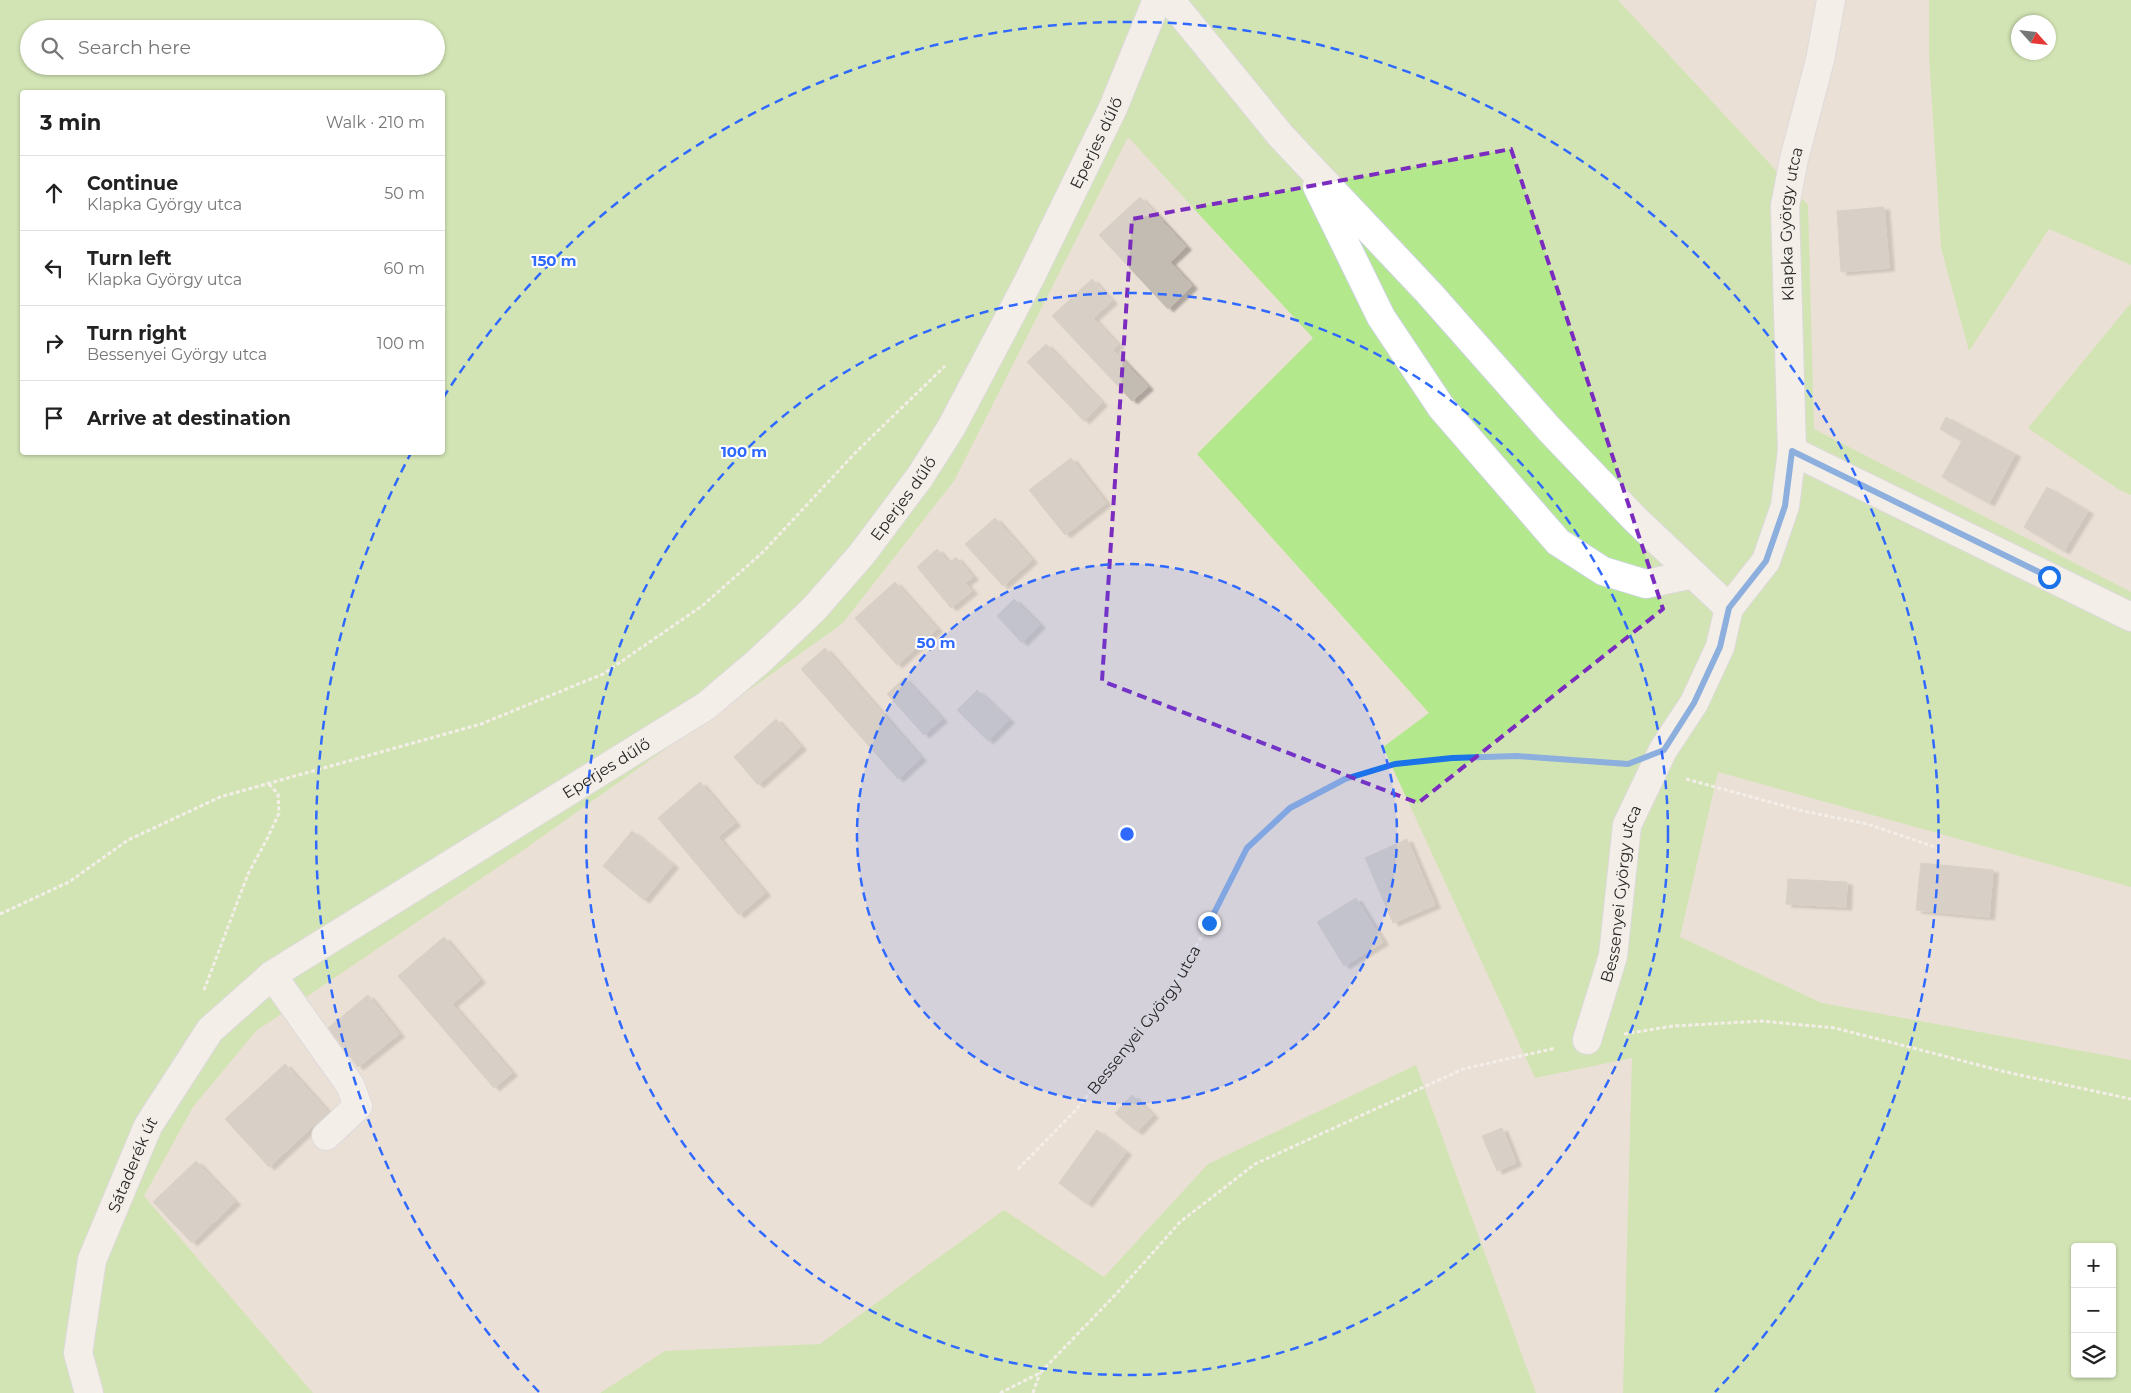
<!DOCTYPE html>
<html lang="en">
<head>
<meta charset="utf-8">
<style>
	:root { --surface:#fff; --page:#f2f2f2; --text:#222; --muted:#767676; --line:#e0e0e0 }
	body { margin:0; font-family:Montserrat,sans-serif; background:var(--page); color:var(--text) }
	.controls { position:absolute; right:15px; bottom:15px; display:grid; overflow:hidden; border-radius:5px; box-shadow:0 1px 4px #0004 }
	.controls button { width:45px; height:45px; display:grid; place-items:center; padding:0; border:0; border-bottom:1px solid var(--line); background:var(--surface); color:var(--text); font:25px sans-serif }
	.compass { position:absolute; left:2011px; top:15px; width:45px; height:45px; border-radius:50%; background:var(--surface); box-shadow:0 1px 4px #0004; rotate:117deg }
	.stop { position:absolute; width:15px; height:15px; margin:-11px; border:4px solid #1a73e8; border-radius:50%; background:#fff }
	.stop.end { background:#1a73e8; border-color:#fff; box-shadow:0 1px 5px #0008 }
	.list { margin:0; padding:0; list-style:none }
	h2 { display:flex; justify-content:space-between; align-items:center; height:65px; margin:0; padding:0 20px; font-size:21px }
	h2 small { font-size:16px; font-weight:400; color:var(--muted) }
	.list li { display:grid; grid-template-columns:32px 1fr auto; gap:15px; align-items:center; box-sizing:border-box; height:75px; padding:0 20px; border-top:1px solid var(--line) }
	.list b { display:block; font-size:19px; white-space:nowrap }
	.list p { margin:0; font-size:16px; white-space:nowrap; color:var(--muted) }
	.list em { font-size:16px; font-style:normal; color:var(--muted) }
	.icon { flex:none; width:28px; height:28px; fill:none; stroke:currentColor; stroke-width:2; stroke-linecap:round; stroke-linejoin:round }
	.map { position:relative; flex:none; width:2131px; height:1393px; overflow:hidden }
	.search { position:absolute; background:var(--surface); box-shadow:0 1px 4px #0004; left:20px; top:20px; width:425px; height:55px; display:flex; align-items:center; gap:12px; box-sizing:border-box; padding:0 18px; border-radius:28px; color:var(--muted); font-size:19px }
	.panel { position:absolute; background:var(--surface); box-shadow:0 1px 4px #0004; left:20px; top:90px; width:425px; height:365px; border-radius:5px }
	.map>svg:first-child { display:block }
	.green { fill:#b4e88d; fill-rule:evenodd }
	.building { fill:#c2bcb3; stroke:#c6bcb0; filter:url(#shadow) }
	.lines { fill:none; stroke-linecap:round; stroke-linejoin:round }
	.minor-casing { stroke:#ccd2e2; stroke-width:30 }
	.path { stroke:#fff; stroke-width:3; stroke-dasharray:4 2.5; stroke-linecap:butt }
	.minor { stroke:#fff; stroke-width:28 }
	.route { stroke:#1a73e8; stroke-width:6 }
	.marked { fill:none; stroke:#7b2cbf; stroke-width:4; stroke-dasharray:10 6; stroke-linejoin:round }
	.ring { fill:none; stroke:#2f69ff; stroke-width:2.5; stroke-dasharray:9 6 }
	.labels { text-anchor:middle; stroke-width:4; stroke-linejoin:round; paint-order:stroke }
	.street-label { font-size:16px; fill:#272727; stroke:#fff }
	.centre { fill:#2f69ff; stroke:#fff; stroke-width:2.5 }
	.ring-label { font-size:15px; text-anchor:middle; font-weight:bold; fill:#2f69ff; stroke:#fff; stroke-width:4; stroke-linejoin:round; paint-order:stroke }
</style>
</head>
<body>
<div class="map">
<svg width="2131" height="1393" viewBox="0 0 2131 1393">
	<defs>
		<filter id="shadow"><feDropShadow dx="5.5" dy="3" stdDeviation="1" flood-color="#0004"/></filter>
	</defs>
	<rect width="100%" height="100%" fill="#ebe0d6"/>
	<g class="green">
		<path d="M0,0H1618L1808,205L1814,429L2131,592V887L1718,772L1680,937L1822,1003L2131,1060V1393H1623L1632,1058L1535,1078L1383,747L1429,713L1197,454L1313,338L1128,137L954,481L842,624L519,853L256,1031L193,1107L144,1196L313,1393H0ZM29,29H436V66H29ZM22,92H442V452H22ZM2075,1247H2112V1374H2075Z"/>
		<path d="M1929,0H2131V265L2049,229L1969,351L1941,248L1929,56ZM2018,22H2048V52H2018Z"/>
		<polygon points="2131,303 2131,495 2118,489 2028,428"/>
		<polygon points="1416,1065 1536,1393 600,1393 665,1351 820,1344 1004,1210 1104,1277 1208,1164"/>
	</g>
	<g class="building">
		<polygon points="1140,197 1186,247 1170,262 1192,286 1168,309 1099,235"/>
		<polygon points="1884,207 1889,268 1841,272 1837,211"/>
		<polygon points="1092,279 1112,301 1093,318 1118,345 1113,350 1148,387 1132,401 1052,316"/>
		<polygon points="1046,344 1102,403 1084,421 1027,362"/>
		<polygon points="1946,417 2015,454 1989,503 1942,477 1962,441 1940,429"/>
		<polygon points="1071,458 1106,503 1065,535 1029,490"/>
		<polygon points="2047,487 2088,511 2064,551 2024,527"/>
		<polygon points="995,518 1032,560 1003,586 965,544"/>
		<polygon points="937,549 949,563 956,557 973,577 965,583 972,591 951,608 917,567"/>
		<polygon points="895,582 937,629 897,665 855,618"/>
		<polygon points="1014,599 1040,625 1022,643 997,616"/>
		<polygon points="825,648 921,758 898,779 801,669"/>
		<polygon points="904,678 942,719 924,735 887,694"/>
		<polygon points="977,690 1009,720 988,741 957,710"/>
		<polygon points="776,719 801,747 758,785 734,757"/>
		<polygon points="700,782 735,823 718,837 765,893 739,915 658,818"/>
		<polygon points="632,831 673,865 644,900 603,866"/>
		<polygon points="1407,839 1435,905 1393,923 1365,858"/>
		<polygon points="1921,863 1993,870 1989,917 1916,910"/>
		<polygon points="1788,879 1847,882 1846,907 1786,904"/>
		<polygon points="1356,898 1383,942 1344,966 1317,922"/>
		<polygon points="444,937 480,980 452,1004 512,1073 494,1088 398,976"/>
		<polygon points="368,995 399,1034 358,1067 328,1028"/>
		<polygon points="285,1064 328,1112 269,1167 225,1119"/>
		<polygon points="1132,1095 1153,1115 1137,1132 1115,1113"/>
		<polygon points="1502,1128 1516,1163 1497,1171 1482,1136"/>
		<polygon points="1097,1130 1126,1152 1087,1204 1059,1183"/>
		<polygon points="196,1161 235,1202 192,1243 153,1202"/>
	</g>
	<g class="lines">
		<defs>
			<g id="minor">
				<polyline points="1170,0 1281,136 1429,293 1549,429 1634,518 1729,608"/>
				<polyline points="1317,186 1381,317 1441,407 1558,542 1603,571 1646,584 1693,574"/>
				<polyline points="1792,451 2131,617"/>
				<polyline points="272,975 350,1085 358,1106 326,1136"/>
				<path id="s2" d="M1587,1040L1613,956L1627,825L1663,750L1694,703L1720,647L1729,608L1766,561L1785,506L1792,451L1785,206L1794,159L1820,60L1831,0"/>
				<path id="s3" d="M89,1393L78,1353L92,1260L148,1126L210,1030L272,975L706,706L758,662L814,609L862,554L919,478L951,428L1029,280L1113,108L1157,0"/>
			</g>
		</defs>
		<use href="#minor" class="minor-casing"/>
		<g class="path">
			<polyline points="1686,779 1803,811 1867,824 1941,849"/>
			<polyline points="0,914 69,882 128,840 220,797 481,724 603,674 702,606 762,553 857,451 945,366"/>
			<polyline points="204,990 248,874 268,837 279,813 278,794 267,782"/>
			<polyline points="1624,1034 1673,1026 1762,1021 1835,1028 2006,1072 2131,1099"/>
			<path id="s1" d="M1018,1169L1076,1110L1172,989L1209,923L1247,848L1290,808L1345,779L1395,763L1452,758L1517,756L1621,763"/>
			<polyline points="1000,1393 1040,1373 1117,1293 1180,1222 1255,1164 1463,1069 1556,1048"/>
			<polyline points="1033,1393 1040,1373"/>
		</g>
		<use href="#minor" class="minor"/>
	</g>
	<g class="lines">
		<polyline class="route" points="1209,923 1247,848 1290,808 1345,779 1395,764 1452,758 1517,756 1628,764 1664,750 1694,703 1720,647 1729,608 1766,561 1785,506 1792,451 2049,577"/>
	</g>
	<path d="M0 0H2131V1393H0ZM1511,149L1663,609L1418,803L1102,681L1132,219Z" fill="#ebe0d6" fill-opacity=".55" fill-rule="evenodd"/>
	<path class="marked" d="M1511,149L1663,609L1418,803L1102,681L1132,219Z"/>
	<circle cx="1127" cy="834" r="270" fill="#2f69ff" fill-opacity=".12"/>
	<g class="ring">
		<circle cx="1127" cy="834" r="270"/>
		<circle cx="1127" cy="834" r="541"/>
		<path d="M539 1392A811 811 0 0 1 411 453M443 398A811 811 0 1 1 1715 1392"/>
	</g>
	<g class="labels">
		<g class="street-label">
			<text dy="6" stroke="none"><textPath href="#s3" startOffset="1681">Eperjes dűlő</textPath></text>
			<text dy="6" stroke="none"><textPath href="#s2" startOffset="862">Klapka György utca</textPath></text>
			<text dy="6" stroke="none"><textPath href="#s3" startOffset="1276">Eperjes dűlő</textPath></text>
			<text dy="6" stroke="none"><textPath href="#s3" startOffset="871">Eperjes dűlő</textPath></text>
			<text dy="6" stroke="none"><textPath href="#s2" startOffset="151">Bessenyei György utca</textPath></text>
			<text dy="6" stroke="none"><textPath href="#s1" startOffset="196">Bessenyei György utca</textPath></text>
			<text dy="6" stroke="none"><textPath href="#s3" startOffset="239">Sátaderék út</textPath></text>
		</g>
	</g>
	<circle cx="1127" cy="834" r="8" class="centre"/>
	<g class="ring-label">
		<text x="554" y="266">150 m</text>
		<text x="744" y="457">100 m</text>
		<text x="936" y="648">50 m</text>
	</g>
</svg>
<div class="controls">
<button>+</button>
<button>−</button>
<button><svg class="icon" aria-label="layers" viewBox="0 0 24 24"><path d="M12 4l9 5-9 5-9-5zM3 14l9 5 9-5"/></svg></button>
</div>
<svg class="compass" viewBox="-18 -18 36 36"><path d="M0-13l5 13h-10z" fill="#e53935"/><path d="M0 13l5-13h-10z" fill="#767676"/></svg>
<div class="stop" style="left:2049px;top:577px"></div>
<div class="stop end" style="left:1209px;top:923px"></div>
<div class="search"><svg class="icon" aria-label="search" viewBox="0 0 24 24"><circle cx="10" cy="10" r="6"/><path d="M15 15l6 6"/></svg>Search here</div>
<section class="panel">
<h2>3 min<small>Walk · 210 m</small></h2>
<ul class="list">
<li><svg class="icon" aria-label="ahead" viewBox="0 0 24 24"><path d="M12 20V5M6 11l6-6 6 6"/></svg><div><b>Continue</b><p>Klapka György utca</p></div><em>50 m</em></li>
<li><svg class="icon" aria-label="left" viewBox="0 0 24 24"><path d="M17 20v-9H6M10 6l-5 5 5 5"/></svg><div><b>Turn left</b><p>Klapka György utca</p></div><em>60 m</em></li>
<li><svg class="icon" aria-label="right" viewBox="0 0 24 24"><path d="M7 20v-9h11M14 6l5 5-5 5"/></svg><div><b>Turn right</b><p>Bessenyei György utca</p></div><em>100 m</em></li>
<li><svg class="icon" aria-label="arrive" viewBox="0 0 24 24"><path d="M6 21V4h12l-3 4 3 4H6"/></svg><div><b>Arrive at destination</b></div></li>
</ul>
</section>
</div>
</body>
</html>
